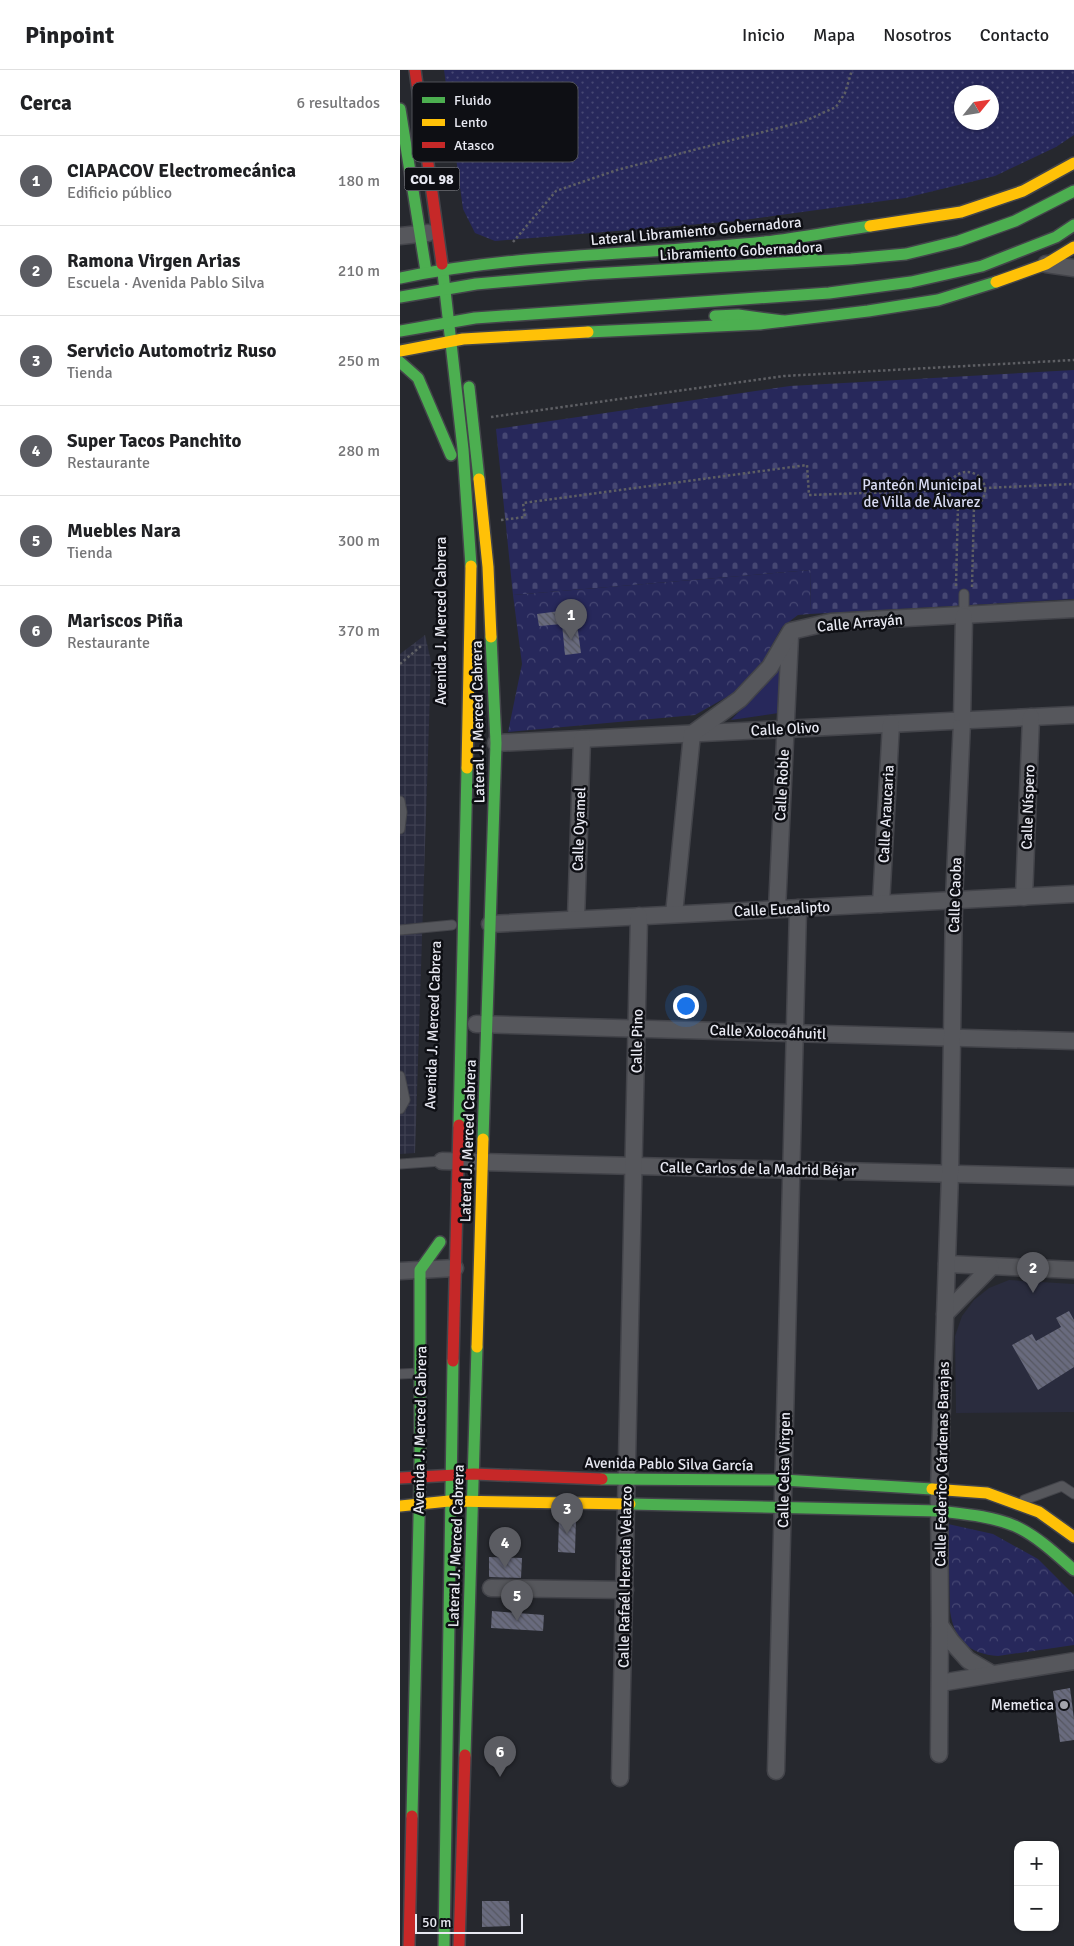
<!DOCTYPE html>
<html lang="es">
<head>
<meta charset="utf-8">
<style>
	:root { --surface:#fff; --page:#f6f6f6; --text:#202124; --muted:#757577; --line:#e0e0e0; --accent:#5b5c62 }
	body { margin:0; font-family:Signika,sans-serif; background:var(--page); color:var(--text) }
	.controls { position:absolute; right:15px; bottom:15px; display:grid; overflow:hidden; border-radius:10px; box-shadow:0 1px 4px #0004 }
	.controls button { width:45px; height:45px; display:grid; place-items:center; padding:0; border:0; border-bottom:1px solid var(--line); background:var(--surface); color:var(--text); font:25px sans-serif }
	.compass { position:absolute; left:554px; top:15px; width:45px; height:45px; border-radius:50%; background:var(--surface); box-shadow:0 1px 4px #0004; rotate:60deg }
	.scale { position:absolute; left:15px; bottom:12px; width:108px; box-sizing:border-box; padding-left:5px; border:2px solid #e8e9f2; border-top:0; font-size:14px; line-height:18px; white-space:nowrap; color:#e8e9f2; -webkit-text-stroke:4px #0e0f14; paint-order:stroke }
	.you { position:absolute; left:285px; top:935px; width:18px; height:18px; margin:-12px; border:4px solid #fff; border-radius:50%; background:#1a73e8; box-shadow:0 0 0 8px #1a73e833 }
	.badge { display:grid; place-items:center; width:32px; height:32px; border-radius:50%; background:var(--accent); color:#fff; font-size:16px; font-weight:700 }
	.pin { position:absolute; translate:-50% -41px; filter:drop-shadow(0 1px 2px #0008) }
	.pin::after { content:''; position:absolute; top:26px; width:18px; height:15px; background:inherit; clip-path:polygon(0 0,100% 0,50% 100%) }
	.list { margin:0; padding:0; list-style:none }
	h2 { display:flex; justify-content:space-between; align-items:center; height:65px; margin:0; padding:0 20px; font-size:21px }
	h2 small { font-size:16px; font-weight:400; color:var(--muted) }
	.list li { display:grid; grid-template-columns:32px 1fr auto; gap:15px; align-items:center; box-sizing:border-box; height:90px; padding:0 20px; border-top:1px solid var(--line) }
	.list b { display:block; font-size:19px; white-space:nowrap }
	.list p { margin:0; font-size:16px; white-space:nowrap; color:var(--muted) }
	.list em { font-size:16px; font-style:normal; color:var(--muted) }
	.map { position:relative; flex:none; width:674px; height:1876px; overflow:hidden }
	header { display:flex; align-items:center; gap:30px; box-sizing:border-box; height:70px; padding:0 25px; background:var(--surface); border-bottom:1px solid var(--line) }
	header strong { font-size:24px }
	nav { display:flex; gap:28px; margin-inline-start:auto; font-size:18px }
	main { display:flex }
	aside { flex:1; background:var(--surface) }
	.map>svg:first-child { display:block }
	.built { fill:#2a2c3e }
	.industrial { fill:url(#industrial-grid) }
	.grass { fill:url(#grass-dots); fill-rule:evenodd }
	.cemetery { fill:url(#cemetery-stones) }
	.park { fill:url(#park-crowns) }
	.garden { fill:#27285b }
	.building { fill:url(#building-back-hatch) }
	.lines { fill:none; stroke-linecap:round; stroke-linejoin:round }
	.lane-casing { stroke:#43444a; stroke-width:11 }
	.street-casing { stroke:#43444a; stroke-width:19 }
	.fast-casing { stroke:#43444a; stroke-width:14 }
	.slow-casing { stroke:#43444a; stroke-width:14 }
	.jam-casing { stroke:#43444a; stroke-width:14 }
	.path { stroke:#5e5f64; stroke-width:2.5; stroke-dasharray:2.5 2.5; stroke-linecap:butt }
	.lane { stroke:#56575c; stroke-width:9 }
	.street { stroke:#56575c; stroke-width:16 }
	.fast { stroke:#4caf50; stroke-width:11 }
	.slow { stroke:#ffc107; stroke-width:11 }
	.jam { stroke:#c62828; stroke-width:11 }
	.poi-dot { fill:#a4a5ad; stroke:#0e0f14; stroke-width:2 }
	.labels { text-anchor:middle; stroke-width:5; stroke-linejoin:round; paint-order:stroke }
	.shield { fill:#0e0f14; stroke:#a7a8af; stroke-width:1 }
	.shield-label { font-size:14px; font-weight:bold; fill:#e8e9f2 }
	.street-label { font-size:15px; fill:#e8e9f2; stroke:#0e0f14 }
	.park-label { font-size:15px; fill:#d9dcf3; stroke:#0e0f14 }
	.poi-label { font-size:15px; fill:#e8e9f2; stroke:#0e0f14; text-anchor:end }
	.key { fill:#0e0f14; stroke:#4f5057; stroke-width:1 }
	.key-label { font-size:14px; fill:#e8e9f2 }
</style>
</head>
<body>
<header>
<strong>Pinpoint</strong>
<nav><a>Inicio</a><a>Mapa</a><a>Nosotros</a><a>Contacto</a></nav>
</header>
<main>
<aside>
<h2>Cerca<small>6 resultados</small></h2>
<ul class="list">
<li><span class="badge">1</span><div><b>CIAPACOV Electromecánica</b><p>Edificio público</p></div><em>180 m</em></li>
<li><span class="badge">2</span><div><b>Ramona Virgen Arias</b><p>Escuela · Avenida Pablo Silva</p></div><em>210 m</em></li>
<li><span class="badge">3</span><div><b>Servicio Automotriz Ruso</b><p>Tienda</p></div><em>250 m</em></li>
<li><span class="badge">4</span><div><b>Super Tacos Panchito</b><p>Restaurante</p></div><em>280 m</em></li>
<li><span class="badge">5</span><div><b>Muebles Nara</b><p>Tienda</p></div><em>300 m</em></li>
<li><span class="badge">6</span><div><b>Mariscos Piña</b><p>Restaurante</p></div><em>370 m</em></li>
</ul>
</aside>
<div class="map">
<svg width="674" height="1876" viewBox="0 0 674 1876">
	<defs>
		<pattern id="industrial-grid" width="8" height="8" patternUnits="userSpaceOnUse" patternTransform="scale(1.25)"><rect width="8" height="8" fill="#2a2c3e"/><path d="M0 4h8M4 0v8" fill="none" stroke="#3f4051"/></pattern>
		<pattern id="grass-dots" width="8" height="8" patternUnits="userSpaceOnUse" patternTransform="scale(1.25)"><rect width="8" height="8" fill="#27285b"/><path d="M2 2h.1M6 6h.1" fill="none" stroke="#464773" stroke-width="1.8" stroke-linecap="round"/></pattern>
		<pattern id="cemetery-stones" width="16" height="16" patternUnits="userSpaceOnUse" patternTransform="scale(1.25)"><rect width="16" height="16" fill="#27285b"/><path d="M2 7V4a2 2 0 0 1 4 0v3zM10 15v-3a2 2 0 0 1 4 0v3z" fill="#464773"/></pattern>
		<pattern id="park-crowns" width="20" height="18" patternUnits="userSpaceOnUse" patternTransform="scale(1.25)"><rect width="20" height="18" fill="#27285b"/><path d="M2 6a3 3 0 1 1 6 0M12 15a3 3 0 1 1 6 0" fill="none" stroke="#464773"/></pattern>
		<pattern id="building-back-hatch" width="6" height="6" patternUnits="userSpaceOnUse" patternTransform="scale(1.25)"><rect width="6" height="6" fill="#696b7e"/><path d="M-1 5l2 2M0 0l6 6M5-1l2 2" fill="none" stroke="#565761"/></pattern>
	</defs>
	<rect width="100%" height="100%" fill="#26282e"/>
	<polygon class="built" points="609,1210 674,1214 674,1342 556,1343 555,1266 562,1246 574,1230 589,1218"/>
	<polygon class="industrial" points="25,565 31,591 15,1083 0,1084 0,584"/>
	<path class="grass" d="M44,0H674V65L656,77L595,106L505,128L337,151L95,171L75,163L63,139ZM562,22H592V52H562Z"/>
	<polygon class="cemetery" points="674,300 674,529 410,544 411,500 113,525 96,359 390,316"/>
	<g class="park">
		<polygon points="411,500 410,544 398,545 382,557 363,591 332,624 295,645 108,662 122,594 113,525"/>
		<path d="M548,1454L593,1464L638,1489L674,1525V1575L598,1586C569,1584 554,1570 550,1541Z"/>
	</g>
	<polygon class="garden" points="381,597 379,643 331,650"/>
	<g class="building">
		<polygon points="175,539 181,583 165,585 162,554 139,556 137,544"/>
		<polygon points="669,1241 674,1250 674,1297 638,1320 612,1275 632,1264 636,1271 661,1257 656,1248"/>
		<polygon points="159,1448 176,1448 175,1483 158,1482"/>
		<polygon points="89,1487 122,1488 121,1508 89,1507"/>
		<polygon points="92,1541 144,1545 143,1561 91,1558"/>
		<polygon points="670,1618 674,1649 674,1670 660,1672 653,1621"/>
		<polygon points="82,1831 109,1831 110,1856 82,1857"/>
	</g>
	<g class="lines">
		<defs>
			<g id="lane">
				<polyline points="564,524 564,546"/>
				<polyline points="0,731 2,742 0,759"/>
				<polyline points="0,860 52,855"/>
				<polyline points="0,1006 5,1030 0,1039"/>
				<polyline points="0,1094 42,1091"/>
				<polyline points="0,1304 20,1303"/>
				<polyline points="624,1430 662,1416 674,1424"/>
			</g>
			<g id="street">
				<polyline points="0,166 28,163"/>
				<polyline points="646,194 674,198"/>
				<polyline points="96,673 674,645"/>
				<polyline points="624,827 631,647"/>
				<polyline points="481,834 491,654"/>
				<polyline points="377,839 390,566"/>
				<polyline points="274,844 292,664 340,629 370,597 391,561 431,552 674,539"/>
				<polyline points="176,849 182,669"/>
				<polyline points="90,854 674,824"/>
				<polyline points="76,954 674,971"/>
				<polyline points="42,1091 674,1107"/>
				<polyline points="547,1194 674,1200"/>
				<polyline points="0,1201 55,1198"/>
				<polyline points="545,1244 591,1197"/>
				<polyline points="91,1518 225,1520"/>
				<polyline points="540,1555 551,1571 568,1590 592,1604"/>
				<polyline points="540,1613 674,1591"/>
				<polyline points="539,1684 540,1555 539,1419 550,1104 554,830 562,651 564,546"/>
				<polyline points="376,1701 398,838"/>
				<polyline points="220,1708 239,846"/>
			</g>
			<g id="fast">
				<polyline points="0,39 26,201"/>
				<polyline points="366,172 413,182"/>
				<polyline points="42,194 63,379 71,496"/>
				<path d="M0,208C120,183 244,185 365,172C400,168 435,161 470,156"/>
				<polyline points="0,227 76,214 190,204 451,189 506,184 559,171 615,151 674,121"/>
				<polyline points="315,246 338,245 383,251"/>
				<polyline points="0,261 75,248 429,223 511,212 582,196 656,167 674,155"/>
				<polyline points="188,262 360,254 468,241 538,230 596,212"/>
				<polyline points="0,292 18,308 51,385"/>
				<polyline points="69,317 79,409"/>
				<polyline points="59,1055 67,698"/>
				<polyline points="83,1069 96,673 91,567"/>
				<polyline points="202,1409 383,1410 532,1419"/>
				<path d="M230,1434L539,1441C564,1444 591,1446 615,1456C637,1466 656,1484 674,1500"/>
				<polyline points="65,1685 77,1277"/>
				<polyline points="12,1746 20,1406 20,1200 40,1172"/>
				<polyline points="44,1876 53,1291"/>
			</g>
			<g id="slow">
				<polyline points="470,156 561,142 623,121 674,93"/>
				<polyline points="596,212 646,194 674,177"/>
				<polyline points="0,281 63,269 188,262"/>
				<polyline points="79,409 88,497 91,567"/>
				<polyline points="67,698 71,496"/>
				<polyline points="77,1277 83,1069"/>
				<polyline points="532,1419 587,1423 639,1442 674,1467"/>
				<polyline points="0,1436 49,1431 230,1434"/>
			</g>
			<g id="jam">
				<polyline points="15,0 42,194"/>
				<polyline points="53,1291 59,1055"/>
				<polyline points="0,1408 74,1404 202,1409"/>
				<polyline points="9,1876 12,1746"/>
				<polyline points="59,1876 65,1685"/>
			</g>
		</defs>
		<use href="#lane" class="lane-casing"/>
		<use href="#street" class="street-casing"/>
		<use href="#fast" class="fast-casing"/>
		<use href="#slow" class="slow-casing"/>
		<use href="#jam" class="jam-casing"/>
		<g class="path">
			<polyline points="113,172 156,121 217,100 405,51 436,37 445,23 452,0"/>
			<polyline points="91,347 384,306 674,290"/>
			<circle cx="567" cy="420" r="18"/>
			<polyline points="584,418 674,414"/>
			<polyline points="101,450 125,447 123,433 407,395 409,425 549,420"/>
			<polyline points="556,516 558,435"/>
			<polyline points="572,517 574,436"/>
			<polyline points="0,594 21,576"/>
		</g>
		<use href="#lane" class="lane"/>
		<use href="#street" class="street"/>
		<use href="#fast" class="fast"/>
		<use href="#slow" class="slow"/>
		<use href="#jam" class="jam"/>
	</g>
	<circle class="poi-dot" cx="664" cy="1635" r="5"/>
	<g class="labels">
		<rect class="shield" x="4.5" y="97.5" width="55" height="23" rx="4"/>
		<g class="shield-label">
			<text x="32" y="114">COL 98</text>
		</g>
		<g class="street-label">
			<text transform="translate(296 161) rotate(-5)" y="5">Lateral Libramiento Gobernadora</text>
			<text transform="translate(341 181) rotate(-3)" y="5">Libramiento Gobernadora</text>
			<text transform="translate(41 551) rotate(-90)" y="5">Avenida J. Merced Cabrera</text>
			<text transform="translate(460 553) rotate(-5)" y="5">Calle Arrayán</text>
			<text transform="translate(78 652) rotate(-91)" y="5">Lateral J. Merced Cabrera</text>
			<text transform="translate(385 659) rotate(-3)" y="5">Calle Olivo</text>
			<text transform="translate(382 715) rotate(-87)" y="5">Calle Roble</text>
			<text transform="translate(628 737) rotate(-88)" y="5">Calle Níspero</text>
			<text transform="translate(486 744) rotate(-87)" y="5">Calle Araucaria</text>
			<text transform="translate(179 759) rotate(-88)" y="5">Calle Oyamel</text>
			<text transform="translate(555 825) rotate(-88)" y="5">Calle Caoba</text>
			<text transform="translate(382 839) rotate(-3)" y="5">Calle Eucalipto</text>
			<text transform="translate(33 955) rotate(-88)" y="5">Avenida J. Merced Cabrera</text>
			<text transform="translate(368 962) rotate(2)" y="5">Calle Xolocoáhuitl</text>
			<text transform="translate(237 971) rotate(-89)" y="5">Calle Pino</text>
			<text transform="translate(68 1071) rotate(-88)" y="5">Lateral J. Merced Cabrera</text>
			<text transform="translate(358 1099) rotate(1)" y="5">Calle Carlos de la Madrid Béjar</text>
			<text transform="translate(20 1360) rotate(-89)" y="5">Avenida J. Merced Cabrera</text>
			<text transform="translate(269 1394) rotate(1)" y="5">Avenida Pablo Silva García</text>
			<text transform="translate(542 1394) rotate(-89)" y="5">Calle Federico Cárdenas Barajas</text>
			<text transform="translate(384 1400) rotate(-89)" y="5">Calle Celsa Virgen</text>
			<text transform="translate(56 1476) rotate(-88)" y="5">Lateral J. Merced Cabrera</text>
			<text transform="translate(225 1507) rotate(-89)" y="5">Calle Rafaél Heredia Velazco</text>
		</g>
		<g class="park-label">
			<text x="522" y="420">Panteón Municipal<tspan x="522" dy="17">de Villa de Álvarez</tspan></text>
		</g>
		<g class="poi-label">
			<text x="654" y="1640">Memetica</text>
		</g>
	</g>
	<rect x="12" y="12" width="166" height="80" rx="8" class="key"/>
	<rect x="22" y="27" width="23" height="6" fill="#4caf50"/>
	<rect x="22" y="49" width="23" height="7" fill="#ffc107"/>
	<rect x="22" y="72" width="23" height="6" fill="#c62828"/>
	<g class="key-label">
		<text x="54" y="35">Fluido</text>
		<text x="54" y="57">Lento</text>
		<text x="54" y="80">Atasco</text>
	</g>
</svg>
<div class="controls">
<button>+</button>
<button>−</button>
</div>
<svg class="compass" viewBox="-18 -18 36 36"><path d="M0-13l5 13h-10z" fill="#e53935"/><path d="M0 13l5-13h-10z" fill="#757577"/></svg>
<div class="scale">50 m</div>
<div class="you"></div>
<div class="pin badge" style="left:171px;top:570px">1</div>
<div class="pin badge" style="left:633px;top:1223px">2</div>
<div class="pin badge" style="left:167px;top:1464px">3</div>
<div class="pin badge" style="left:105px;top:1498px">4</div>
<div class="pin badge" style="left:117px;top:1551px">5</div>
<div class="pin badge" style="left:100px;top:1707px">6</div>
</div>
</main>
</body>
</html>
